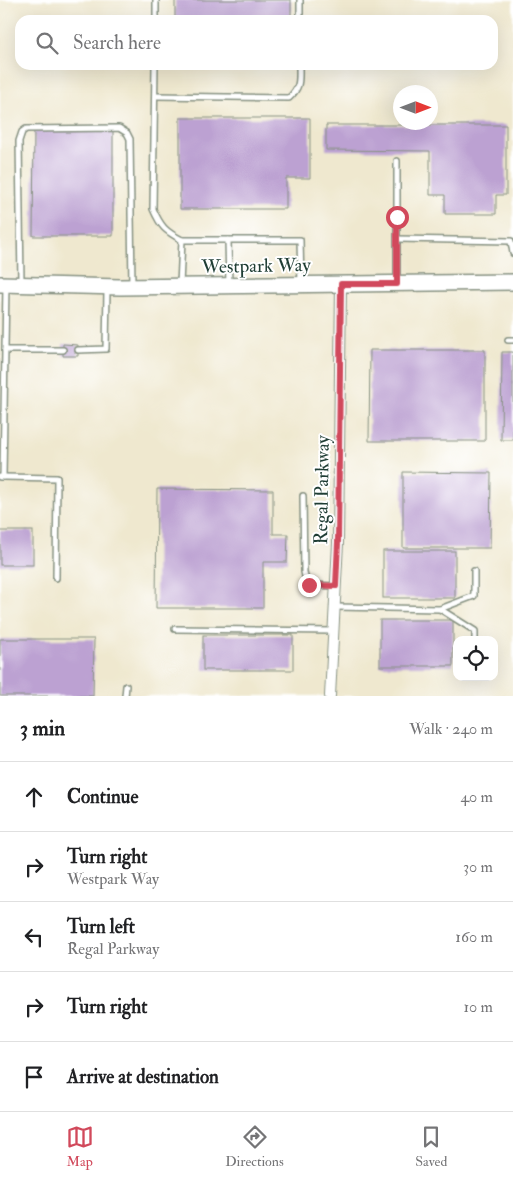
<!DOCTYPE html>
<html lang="en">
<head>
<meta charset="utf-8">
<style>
	:root { --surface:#fff; --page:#f6f6f6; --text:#202124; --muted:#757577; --line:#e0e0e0; --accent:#d1495b }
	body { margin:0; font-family:"IM FELL Double Pica",serif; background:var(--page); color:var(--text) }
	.controls { position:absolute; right:15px; bottom:15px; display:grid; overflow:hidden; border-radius:10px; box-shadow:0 5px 20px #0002 }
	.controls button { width:45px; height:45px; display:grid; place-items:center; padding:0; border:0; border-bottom:1px solid var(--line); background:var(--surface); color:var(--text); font:25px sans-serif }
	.compass { position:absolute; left:393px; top:85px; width:45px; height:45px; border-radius:50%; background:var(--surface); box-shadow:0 5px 20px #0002; rotate:90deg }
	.stop { position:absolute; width:15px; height:15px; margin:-11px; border:4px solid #d1495b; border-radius:50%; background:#fff }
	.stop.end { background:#d1495b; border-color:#fff; box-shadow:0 1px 5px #0008 }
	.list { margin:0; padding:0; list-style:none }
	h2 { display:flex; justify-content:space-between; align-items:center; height:65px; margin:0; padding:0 20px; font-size:21px }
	h2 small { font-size:16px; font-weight:400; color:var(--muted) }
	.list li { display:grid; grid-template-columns:32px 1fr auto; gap:15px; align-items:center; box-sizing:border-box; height:70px; padding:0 20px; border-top:1px solid var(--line) }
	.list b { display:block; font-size:19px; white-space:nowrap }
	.list p { margin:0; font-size:16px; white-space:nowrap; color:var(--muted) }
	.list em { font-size:16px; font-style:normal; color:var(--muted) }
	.icon { flex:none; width:28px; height:28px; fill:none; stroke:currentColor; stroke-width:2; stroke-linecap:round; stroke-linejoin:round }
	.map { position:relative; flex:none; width:513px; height:696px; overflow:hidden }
	.search { position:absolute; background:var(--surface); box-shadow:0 5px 20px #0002; left:15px; right:15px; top:15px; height:55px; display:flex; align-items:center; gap:12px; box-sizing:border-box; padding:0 18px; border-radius:15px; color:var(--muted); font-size:19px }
	.sheet { height:415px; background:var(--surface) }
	nav { display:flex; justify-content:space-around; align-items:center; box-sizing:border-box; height:70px; border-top:1px solid var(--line); background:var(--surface); font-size:14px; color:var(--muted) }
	nav a { display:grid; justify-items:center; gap:2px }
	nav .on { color:var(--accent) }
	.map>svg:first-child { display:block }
	.building { fill:#bca1d2 }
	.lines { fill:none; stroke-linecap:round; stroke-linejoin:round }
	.lane-casing { stroke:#879282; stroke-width:8 }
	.street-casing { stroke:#879282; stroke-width:12 }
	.secondary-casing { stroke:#879282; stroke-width:18 }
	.lane { stroke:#fff; stroke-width:5 }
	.street { stroke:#fff; stroke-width:10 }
	.secondary { stroke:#fff; stroke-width:15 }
	.route { stroke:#d1495b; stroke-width:6 }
	.labels { text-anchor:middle; stroke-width:4; stroke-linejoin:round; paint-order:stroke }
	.street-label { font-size:19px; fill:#1f3d34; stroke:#fff }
</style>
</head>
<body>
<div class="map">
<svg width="513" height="696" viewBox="0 0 513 696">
	<rect width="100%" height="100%" fill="#fff"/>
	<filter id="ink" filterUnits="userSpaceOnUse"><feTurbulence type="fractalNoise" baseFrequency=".02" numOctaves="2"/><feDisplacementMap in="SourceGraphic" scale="10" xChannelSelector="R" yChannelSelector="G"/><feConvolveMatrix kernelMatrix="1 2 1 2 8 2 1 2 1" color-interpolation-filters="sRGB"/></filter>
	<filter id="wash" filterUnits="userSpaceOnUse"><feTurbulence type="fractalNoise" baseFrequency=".0096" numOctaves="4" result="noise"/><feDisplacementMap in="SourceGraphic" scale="20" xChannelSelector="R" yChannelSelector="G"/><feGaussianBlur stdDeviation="1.12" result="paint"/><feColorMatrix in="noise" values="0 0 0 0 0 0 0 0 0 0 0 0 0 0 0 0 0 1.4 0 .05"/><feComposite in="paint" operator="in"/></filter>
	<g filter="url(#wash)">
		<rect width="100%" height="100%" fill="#efe8cf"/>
		<g id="blocks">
			<g class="building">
				<rect x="175" y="0" width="116" height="20"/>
				<polygon points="180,118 310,118 310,178 286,178 286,209 180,209"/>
				<polygon points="326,125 506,125 506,195 496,195 496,214 445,214 445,195 430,195 430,151 326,150"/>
				<polygon points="34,130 113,130 113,236 33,236"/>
				<polygon points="63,344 78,345 78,356 63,356"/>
				<polygon points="370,350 485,350 485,441 369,441"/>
				<polygon points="502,352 513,352 513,440 501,440"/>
				<polygon points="403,472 491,473 490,548 403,548"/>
				<polygon points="157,489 273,490 273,534 288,534 287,562 263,562 263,608 156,608"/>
				<rect x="0" y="531" width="33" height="34"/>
				<rect x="383" y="551" width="72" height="47"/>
				<rect x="380" y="620" width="73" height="46"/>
				<rect x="203" y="635" width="90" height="35"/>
				<polygon points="0,639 94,639 93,696 0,696"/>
			</g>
		</g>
	</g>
	<g filter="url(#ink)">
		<use href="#blocks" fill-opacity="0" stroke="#879282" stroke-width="1"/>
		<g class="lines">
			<defs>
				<g id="lane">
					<polyline points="156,20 156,0"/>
					<polyline points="300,20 300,0"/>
					<path d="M155,65L153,209C161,227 165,231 182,240"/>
					<path d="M155,96L289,98C301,87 299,80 299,65"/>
					<polyline points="397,161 397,281"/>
					<polyline points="397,239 511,241 513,253"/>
					<polyline points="228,240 229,285"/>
					<polyline points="21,282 19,141 22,132 26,129 119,128 127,133 130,139 132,286"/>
					<polyline points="180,285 182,240 300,240 301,283"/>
					<polyline points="508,340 513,340"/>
					<polyline points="5,350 63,350"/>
					<polyline points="78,350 106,349 107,290"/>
					<polyline points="0,477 3,477 6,285"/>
					<polyline points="3,477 57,478 56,578"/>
					<polyline points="303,496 304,572 306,581 309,585 336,586"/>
					<polyline points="335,607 440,609 475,631 475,640"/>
					<polyline points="440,609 474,596 474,571"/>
					<polyline points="175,629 333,631"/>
					<polyline points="125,696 126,686"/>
				</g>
				<polyline id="street" points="330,696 338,543 341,284"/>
				<polyline id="secondary" points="0,284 120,287 513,282"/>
			</defs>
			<use href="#lane" class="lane-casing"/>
			<use href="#street" class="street-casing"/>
			<use href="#secondary" class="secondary-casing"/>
			<use href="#lane" class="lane"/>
			<use href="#street" class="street"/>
			<use href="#secondary" class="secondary"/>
		</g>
	</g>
	<g class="lines" filter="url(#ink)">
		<polyline class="route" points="309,585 336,586 338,542 341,284 397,284 397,217"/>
	</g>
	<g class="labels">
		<g class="street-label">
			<text transform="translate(256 265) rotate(-1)" y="7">Westpark Way</text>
			<text transform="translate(321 490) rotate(-89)" y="7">Regal Parkway</text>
		</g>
	</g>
</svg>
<div class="controls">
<button><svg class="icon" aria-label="locate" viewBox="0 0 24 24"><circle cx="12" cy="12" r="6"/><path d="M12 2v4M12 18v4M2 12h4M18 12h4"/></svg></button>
</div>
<svg class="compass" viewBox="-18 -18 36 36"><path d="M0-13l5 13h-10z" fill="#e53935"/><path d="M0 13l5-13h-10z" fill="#757577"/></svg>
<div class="stop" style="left:397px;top:217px"></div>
<div class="stop end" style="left:309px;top:585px"></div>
<div class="search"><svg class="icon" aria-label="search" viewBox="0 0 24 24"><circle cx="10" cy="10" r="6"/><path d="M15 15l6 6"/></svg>Search here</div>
</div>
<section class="sheet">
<h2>3 min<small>Walk · 240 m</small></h2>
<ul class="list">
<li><svg class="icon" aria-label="ahead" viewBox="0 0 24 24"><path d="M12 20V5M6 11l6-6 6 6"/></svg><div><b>Continue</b></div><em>40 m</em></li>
<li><svg class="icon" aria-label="right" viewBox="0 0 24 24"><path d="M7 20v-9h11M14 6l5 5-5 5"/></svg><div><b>Turn right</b><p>Westpark Way</p></div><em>30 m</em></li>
<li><svg class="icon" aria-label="left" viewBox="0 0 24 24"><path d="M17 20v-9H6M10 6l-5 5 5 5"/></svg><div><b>Turn left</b><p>Regal Parkway</p></div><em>160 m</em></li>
<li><svg class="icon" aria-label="right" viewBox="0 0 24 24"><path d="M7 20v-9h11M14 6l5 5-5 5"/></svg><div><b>Turn right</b></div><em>10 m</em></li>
<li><svg class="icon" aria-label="arrive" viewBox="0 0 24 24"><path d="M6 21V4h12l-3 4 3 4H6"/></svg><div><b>Arrive at destination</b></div></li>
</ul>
</section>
<nav>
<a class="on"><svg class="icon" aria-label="map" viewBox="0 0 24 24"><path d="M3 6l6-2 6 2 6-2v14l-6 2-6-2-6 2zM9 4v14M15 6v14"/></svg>Map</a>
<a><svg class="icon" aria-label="directions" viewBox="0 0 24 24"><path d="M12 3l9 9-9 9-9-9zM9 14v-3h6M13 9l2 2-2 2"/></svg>Directions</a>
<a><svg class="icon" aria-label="saved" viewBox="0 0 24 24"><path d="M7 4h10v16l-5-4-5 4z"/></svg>Saved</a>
</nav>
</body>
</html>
